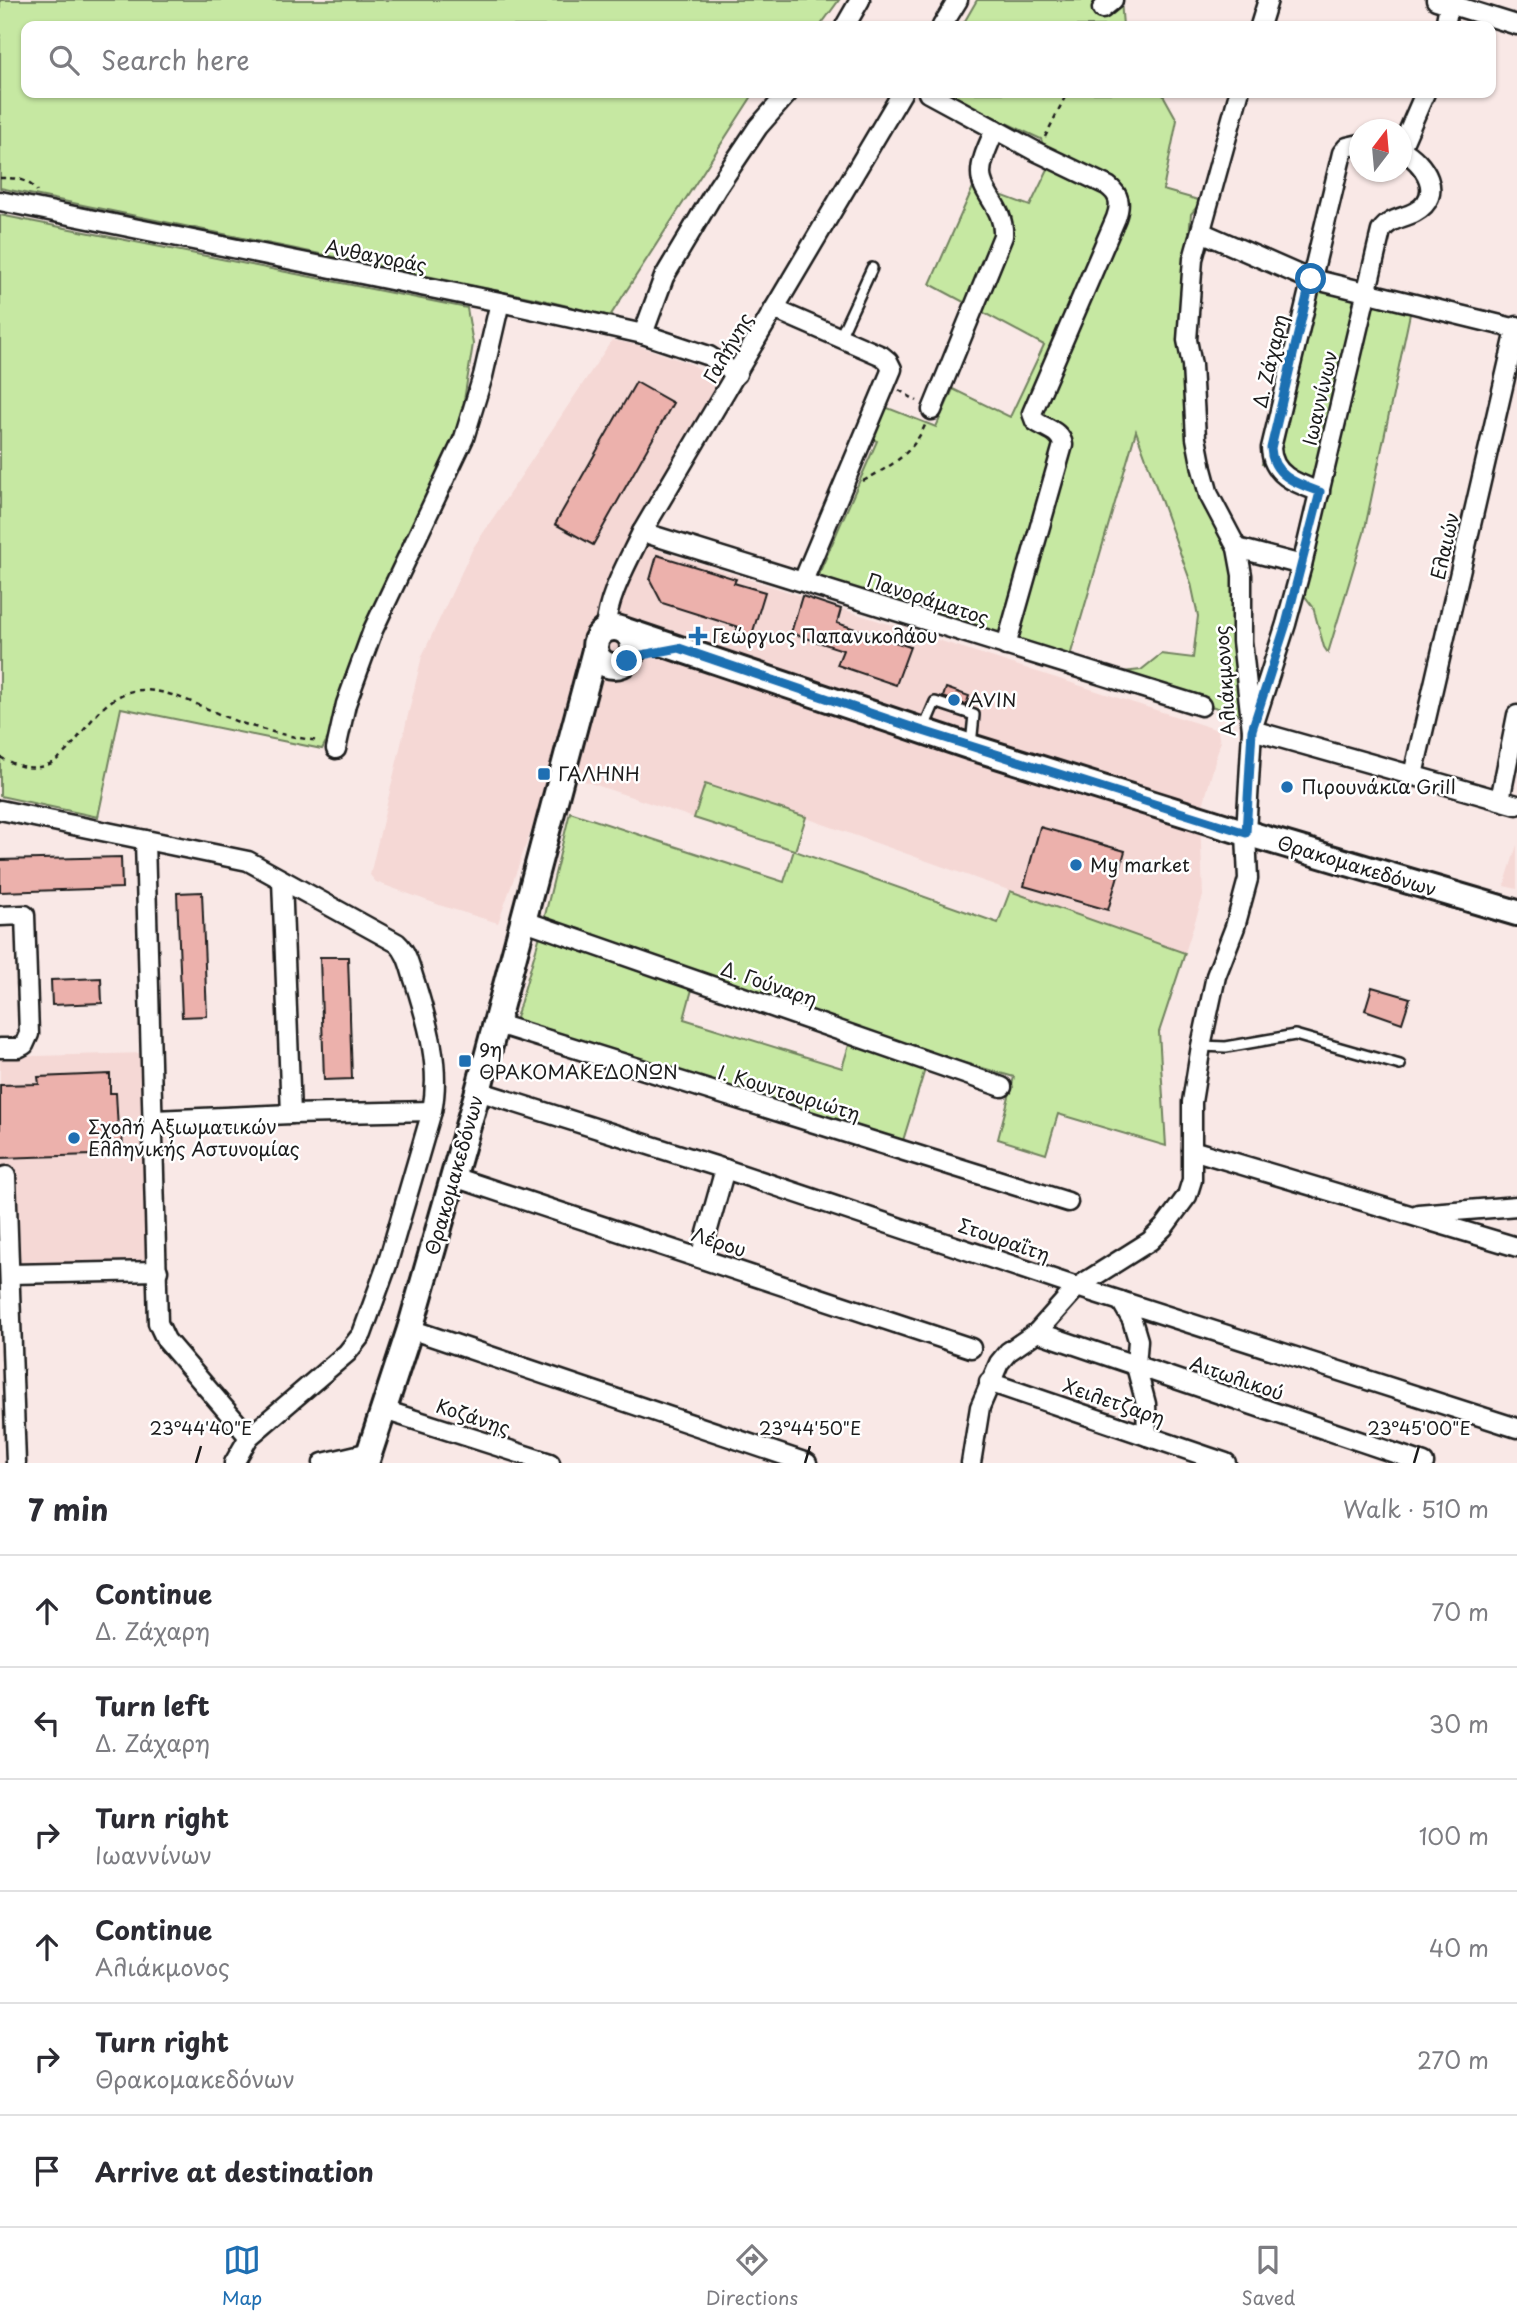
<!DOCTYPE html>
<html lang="en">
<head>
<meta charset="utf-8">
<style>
	:root { --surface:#fff; --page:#f7f7f7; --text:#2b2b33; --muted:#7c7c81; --line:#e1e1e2; --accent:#1f6fb2 }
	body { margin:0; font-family:"Playpen Sans",sans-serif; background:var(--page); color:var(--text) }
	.compass { position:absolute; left:1349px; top:119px; width:63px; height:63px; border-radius:50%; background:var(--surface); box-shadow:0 2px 5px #0004; rotate:16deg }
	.stop { position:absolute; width:21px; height:21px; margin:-16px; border:5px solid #1f6fb2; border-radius:50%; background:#fff }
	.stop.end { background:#1f6fb2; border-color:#fff; box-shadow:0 2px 7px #0008 }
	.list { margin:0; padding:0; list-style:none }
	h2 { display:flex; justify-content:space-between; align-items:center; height:91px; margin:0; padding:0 28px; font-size:30px }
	h2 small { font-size:23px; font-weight:400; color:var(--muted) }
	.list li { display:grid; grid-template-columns:46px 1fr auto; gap:21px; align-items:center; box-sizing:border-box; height:112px; padding:0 28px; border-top:2px solid var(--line) }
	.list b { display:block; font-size:26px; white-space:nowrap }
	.list p { margin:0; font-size:23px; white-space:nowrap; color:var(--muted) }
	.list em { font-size:23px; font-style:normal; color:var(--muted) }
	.icon { flex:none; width:38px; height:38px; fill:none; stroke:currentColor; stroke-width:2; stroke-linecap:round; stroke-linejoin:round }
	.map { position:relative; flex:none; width:1517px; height:1463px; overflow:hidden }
	.search { position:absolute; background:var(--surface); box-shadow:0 2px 5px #0004; left:21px; right:21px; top:21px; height:77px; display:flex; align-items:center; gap:18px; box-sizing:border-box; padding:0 24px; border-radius:14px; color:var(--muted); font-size:26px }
	.sheet { height:763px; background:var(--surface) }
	nav { display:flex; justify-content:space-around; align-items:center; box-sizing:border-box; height:98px; border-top:2px solid var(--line); background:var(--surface); font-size:19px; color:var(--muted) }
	nav a { display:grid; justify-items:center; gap:4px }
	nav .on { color:var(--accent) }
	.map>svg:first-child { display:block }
	.built { fill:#f5d8d5 }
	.green { fill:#c6e8a2; stroke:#71825f; stroke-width:2; fill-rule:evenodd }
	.building { fill:#ecb1ac; stroke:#1c1c1c; stroke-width:2 }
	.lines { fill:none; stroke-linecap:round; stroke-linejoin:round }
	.lane-casing { stroke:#1c1c1c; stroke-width:14 }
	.street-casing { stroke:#1c1c1c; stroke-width:23 }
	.secondary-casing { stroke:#1c1c1c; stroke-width:30 }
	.path { stroke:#1c1c1c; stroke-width:2.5; stroke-dasharray:5 5; stroke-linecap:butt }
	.lane { stroke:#fff; stroke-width:9 }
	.street { stroke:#fff; stroke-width:18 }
	.secondary { stroke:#fff; stroke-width:24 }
	.route { stroke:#1f6fb2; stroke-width:9 }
	.ticks { fill:none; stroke:#1c1c1c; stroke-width:2.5 }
	.poi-dot { fill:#1f6fb2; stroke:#fff; stroke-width:2.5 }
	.labels { text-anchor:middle; stroke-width:5; stroke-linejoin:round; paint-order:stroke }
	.street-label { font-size:19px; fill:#1c1c1c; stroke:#fff }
	.poi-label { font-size:19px; fill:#1c1c1c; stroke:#fff; text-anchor:start }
	.ticks-label { font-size:18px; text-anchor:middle; fill:#1c1c1c; stroke:#fff; stroke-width:5; stroke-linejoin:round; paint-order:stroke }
</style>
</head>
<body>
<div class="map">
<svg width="1517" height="1463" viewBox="0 0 1517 1463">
	<rect width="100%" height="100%" fill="#f9e8e6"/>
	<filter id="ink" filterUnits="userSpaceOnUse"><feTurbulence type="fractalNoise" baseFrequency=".0143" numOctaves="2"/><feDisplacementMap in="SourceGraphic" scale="14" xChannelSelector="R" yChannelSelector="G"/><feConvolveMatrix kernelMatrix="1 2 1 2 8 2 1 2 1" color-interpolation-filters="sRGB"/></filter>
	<g filter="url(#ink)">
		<g class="built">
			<polygon points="612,340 637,345 691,364 711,376 715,389 685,436 630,541 1218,730 1220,743 1200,817 1203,896 1185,953 806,818 705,785 694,818 581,780 553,769 498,923 442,906 376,882 370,875 422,656 473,548"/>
			<polygon points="1517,845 1517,889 1504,886"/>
			<polygon points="145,1053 152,1265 18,1269 17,1219 0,1219 0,1057"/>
		</g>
		<g class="green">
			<polygon points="0,0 839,0 820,26 26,26 26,93 754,93 610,316 534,298 0,188"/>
			<polygon points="977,0 1121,0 1123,26 962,26"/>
			<polygon points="941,93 1162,93 1177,120 1163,190 1202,201 1191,214 1180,335 1188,447 1207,510 1225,540 1232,560 1235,589 1233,614 1241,715 1104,674 1141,670 1161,654 1193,658 1198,616 1191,583 1136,431 1068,663 817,578 877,441 862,435 875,403 936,427 953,389 1010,417 1044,345 930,284 974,185 1030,206 1050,165 1041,139"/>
			<polygon points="0,215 467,308 473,344 462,413 441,471 366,623 329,736 322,749 121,708 98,817 0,796"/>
			<polygon points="1308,284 1411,309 1364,533 1328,653 1324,647 1313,607 1301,591 1330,483 1262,464"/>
			<path d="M705,784L806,817L795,851L998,923L1010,891L1185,953L1159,1032L1166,1146L1058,1114L1046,1154L998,1139L1014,1077L930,1053L901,1147L514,1025L541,932L570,812L784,882L794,850L694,818ZM694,982L853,1032L842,1068L684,1019Z"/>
		</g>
		<g class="building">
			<polygon points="636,382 673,403 593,545 555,524"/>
			<polygon points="657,555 736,579 734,583 765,592 751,638 736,632 738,627 662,603 650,580"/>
			<polygon points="802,596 841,609 837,623 910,647 896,685 837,665 843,650 791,633"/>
			<polygon points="946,688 969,696 966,705 943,697"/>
			<polygon points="1040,827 1125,851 1108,910 1024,886"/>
			<polygon points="121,857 122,888 0,892 0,860"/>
			<polygon points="202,892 207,1016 182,1017 177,893"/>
			<polygon points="320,957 348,957 352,1079 324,1080"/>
			<polygon points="101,978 102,1003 52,1005 51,980"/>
			<polygon points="1372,987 1410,998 1402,1023 1365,1010"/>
			<polygon points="110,1074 110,1093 116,1093 118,1130 122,1129 123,1154 0,1158 0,1085 39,1084 38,1077"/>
		</g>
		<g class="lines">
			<defs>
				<g id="lane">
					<polyline points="840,337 872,268"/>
					<polyline points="923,730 935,702 974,715 971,745"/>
					<polyline points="1201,1046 1226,1047 1295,1035 1400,1065"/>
				</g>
				<g id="street">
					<polyline points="1436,0 1517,25"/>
					<polyline points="1102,9 1113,0"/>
					<polyline points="845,26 860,0"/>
					<polyline points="942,26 958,0"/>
					<polyline points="1260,26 1268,0"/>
					<polyline points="1445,26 1450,0"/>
					<path d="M928,93L1035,151L1108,186C1120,195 1121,204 1116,218L1032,413L1035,421C1046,429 1061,431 1063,445L1006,646"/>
					<polyline points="1402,146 1425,93"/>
					<path d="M1402,150C1424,162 1446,195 1415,212C1402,219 1390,218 1381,231L1302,565L1286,624L1252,730L1517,805"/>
					<polyline points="0,201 500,302 643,334 709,356 737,374"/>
					<polyline points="1201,232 1304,277 1517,329"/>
					<polyline points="774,309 882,356 888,361 892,369 803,581"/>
					<polyline points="643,334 664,277 717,188 758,127 788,93"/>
					<path d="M932,410L1003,236C1005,207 981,195 981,173C981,158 990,143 995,129"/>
					<path d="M1320,492C1298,484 1272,476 1271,448L1342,153L1347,147L1360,144"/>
					<polyline points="642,532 1201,706"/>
					<polyline points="1237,548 1302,565"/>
					<path d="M605,630C608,595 627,564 642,532L902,93"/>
					<polyline points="336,749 346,704 373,630 464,438 483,376 500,302"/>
					<polyline points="1413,775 1517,326"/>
					<polyline points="1500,800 1517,715"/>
					<path d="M0,810L248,861L397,943C408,953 410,968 415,982C428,1024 441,1067 432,1111L387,1265L362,1334L347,1353L249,1437"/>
					<polyline points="145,840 158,1323 166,1340 249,1437 234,1463"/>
					<polyline points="282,880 291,1114"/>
					<polyline points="0,916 25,915 29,1034 24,1045 18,1048 0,1048"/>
					<polyline points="522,920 1002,1087"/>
					<polyline points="497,1024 1068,1202"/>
					<polyline points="478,1091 725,1169 1077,1287 1517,1428"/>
					<polyline points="154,1120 291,1114 432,1111"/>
					<polyline points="1192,1150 1517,1247"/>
					<polyline points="6,1176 16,1463"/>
					<polyline points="454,1177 971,1348"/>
					<polyline points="1418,1214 1517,1206"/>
					<polyline points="700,1258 725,1169"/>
					<polyline points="10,1274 158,1271"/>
					<polyline points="1121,1301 1132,1320 1138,1340 1136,1366 1146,1404 1147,1436"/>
					<polyline points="410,1329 807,1463"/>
					<polyline points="1037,1332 1424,1463"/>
					<polyline points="989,1382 1226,1463"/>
					<polyline points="384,1410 550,1463"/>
					<polyline points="323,1463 370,1452"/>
					<polyline points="971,1463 980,1407 999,1363 1008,1352 1037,1332 1077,1287 1150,1241 1164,1227 1187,1196 1192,1180 1192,1102 1201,1046 1216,976 1235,927 1248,879 1246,833 1252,730 1242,641 1242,575 1237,548 1209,495 1202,469 1196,438 1192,365 1187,340 1193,259 1239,93"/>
				</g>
				<g id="secondary">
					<circle cx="614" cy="647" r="19"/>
					<polyline points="623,630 971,747 1246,833 1517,913"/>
					<polyline points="366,1463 410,1329 478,1091 595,650"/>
				</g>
			</defs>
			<use href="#lane" class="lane-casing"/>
			<use href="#street" class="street-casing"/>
			<use href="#secondary" class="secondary-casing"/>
			<g class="path">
				<polyline points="1045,137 1067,93"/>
				<path d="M0,178C15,178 27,178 37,191"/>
				<polyline points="899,390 917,401"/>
				<path d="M863,481C891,466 913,454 926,423"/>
				<path d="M0,757C71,798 76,708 129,692C162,682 209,712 241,723C267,731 294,738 320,741"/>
			</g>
			<use href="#lane" class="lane"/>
			<use href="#street" class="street"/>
			<use href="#secondary" class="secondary"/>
		</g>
	</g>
	<g class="lines" filter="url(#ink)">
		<path class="route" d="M627,661L631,657L679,648L923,731L1246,833L1252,730L1286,624L1320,492C1298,484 1272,476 1271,448L1311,279"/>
	</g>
	<path class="ticks" d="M196,1463L201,1446M805,1463L810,1446M1414,1463L1419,1446"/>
	<g class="poi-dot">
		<path d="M694.5 625.5h7v7h7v7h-7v7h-7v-7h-7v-7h7z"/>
		<circle cx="954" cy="700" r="7"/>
		<rect x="537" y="767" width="14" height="14" rx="3.5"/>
		<circle cx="1287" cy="787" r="7"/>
		<circle cx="1076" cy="865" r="7"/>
		<rect x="458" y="1054" width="14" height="14" rx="3.5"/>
		<circle cx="74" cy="1138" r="7"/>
	</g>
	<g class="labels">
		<g class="street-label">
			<text transform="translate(376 256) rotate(11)" y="7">Ανθαγοράς</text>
			<text transform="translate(728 348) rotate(-60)" y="7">Γαλήνης</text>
			<text transform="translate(1270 361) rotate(-77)" y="7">Δ. Ζάχαρη</text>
			<text transform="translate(1320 398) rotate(-77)" y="7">Ιωαννίνων</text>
			<text transform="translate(1445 546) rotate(-77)" y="7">Ελαιών</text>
			<text transform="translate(928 599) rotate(18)" y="7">Πανοράματος</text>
			<text transform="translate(1225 681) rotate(-94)" y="7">Αλιάκμονος</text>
			<text transform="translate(1357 866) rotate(17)" y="7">Θρακομακεδόνων</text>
			<text transform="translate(769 984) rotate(19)" y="7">Δ. Γούναρη</text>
			<text transform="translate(789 1093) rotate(17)" y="7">Ι. Κουντουριώτη</text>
			<text transform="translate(454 1175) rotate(-74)" y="7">Θρακομακεδόνων</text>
			<text transform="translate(1004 1240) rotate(19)" y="7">Στουραΐτη</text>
			<text transform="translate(719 1242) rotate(18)" y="7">Λέρου</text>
			<text transform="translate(1237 1378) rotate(19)" y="7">Αιτωλικού</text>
			<text transform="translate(1114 1402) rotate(19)" y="7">Χειλετζαρη</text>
			<text transform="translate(473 1417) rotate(18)" y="7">Κοζάνης</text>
		</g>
		<g class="poi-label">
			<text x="712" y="643">Γεώργιος Παπανικολάου</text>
			<text x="968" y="707">AVIN</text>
			<text x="558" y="781">ΓΑΛΗΝΗ</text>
			<text x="1301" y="794">Πιρουνάκια Grill</text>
			<text x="1090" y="872">My market</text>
			<text x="479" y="1057">9η<tspan x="479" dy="22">ΘΡΑΚΟΜΑΚΕΔΟΝΩΝ</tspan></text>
			<text x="88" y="1134">Σχολή Αξιωματικών<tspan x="88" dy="22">Ελληνικής Αστυνομίας</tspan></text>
		</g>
	</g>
	<g class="ticks-label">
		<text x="201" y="1435">23°44'40"E</text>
		<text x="810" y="1435">23°44'50"E</text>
		<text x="1419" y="1435">23°45'00"E</text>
	</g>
</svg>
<svg class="compass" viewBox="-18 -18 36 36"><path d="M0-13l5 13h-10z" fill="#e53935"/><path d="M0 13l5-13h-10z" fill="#7c7c81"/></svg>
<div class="stop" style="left:1311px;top:279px"></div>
<div class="stop end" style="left:627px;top:661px"></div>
<div class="search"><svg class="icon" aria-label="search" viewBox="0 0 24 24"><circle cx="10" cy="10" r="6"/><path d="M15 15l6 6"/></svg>Search here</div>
</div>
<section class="sheet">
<h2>7 min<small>Walk · 510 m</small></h2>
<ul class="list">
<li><svg class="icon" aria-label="ahead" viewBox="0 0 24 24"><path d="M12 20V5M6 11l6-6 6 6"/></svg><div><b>Continue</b><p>Δ. Ζάχαρη</p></div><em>70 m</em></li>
<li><svg class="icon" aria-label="left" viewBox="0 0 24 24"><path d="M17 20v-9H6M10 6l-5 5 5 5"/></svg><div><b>Turn left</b><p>Δ. Ζάχαρη</p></div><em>30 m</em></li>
<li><svg class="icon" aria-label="right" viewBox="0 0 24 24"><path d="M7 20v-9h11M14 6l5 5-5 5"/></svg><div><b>Turn right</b><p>Ιωαννίνων</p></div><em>100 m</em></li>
<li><svg class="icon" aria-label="ahead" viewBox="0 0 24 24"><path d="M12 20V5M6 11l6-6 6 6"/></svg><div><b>Continue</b><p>Αλιάκμονος</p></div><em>40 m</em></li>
<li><svg class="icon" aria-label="right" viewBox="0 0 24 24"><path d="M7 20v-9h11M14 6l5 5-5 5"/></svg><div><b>Turn right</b><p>Θρακομακεδόνων</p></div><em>270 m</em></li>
<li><svg class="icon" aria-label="arrive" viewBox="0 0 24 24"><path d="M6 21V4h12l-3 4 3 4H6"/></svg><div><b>Arrive at destination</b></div></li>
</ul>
</section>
<nav>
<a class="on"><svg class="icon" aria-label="map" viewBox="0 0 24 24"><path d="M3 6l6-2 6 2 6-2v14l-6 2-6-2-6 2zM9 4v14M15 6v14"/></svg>Map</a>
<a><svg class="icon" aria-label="directions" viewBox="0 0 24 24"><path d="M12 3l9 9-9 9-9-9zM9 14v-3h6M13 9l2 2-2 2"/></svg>Directions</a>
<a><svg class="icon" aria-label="saved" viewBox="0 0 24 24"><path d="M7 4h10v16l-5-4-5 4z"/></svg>Saved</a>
</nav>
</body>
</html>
